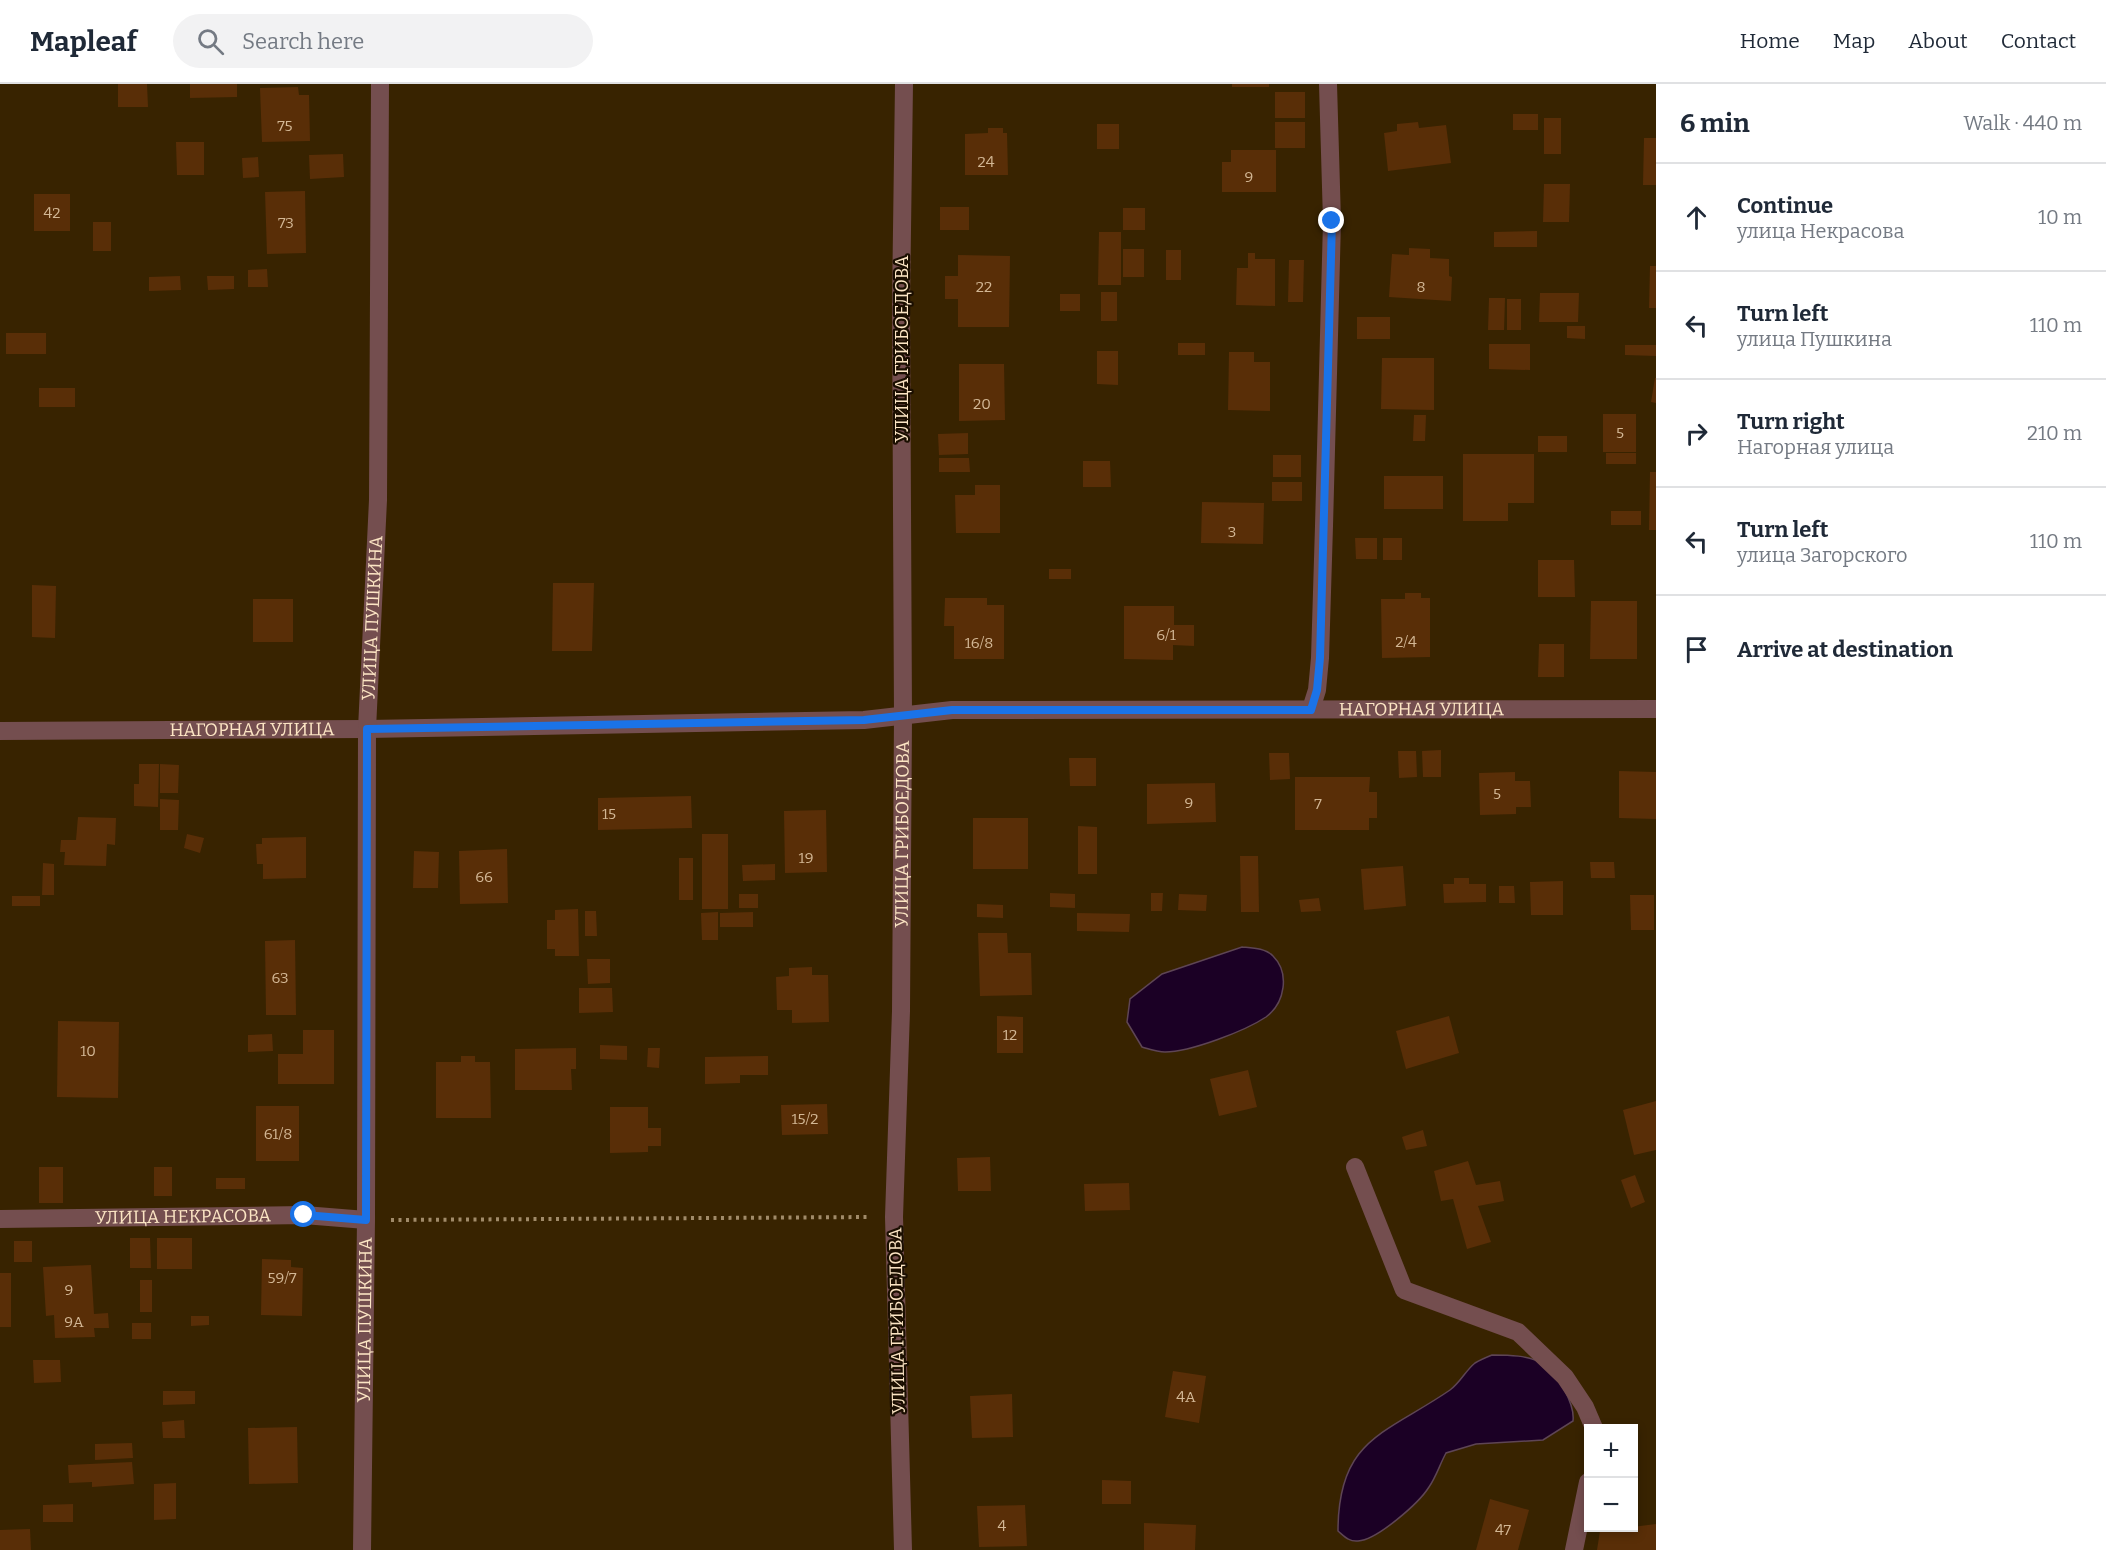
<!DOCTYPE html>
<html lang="en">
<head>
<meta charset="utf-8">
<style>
	:root { --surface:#fff; --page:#f2f2f3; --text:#1f2937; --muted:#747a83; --line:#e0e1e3 }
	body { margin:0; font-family:Bitter,serif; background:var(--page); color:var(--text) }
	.controls { position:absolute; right:18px; bottom:18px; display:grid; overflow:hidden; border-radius:0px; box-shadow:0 3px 9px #0003 }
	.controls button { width:54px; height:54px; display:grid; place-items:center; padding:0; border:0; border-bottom:2px solid var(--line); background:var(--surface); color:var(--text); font:30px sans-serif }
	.stop { position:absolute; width:18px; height:18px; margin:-14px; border:4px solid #1a73e8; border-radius:50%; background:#fff }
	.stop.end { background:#1a73e8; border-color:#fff; box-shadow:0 2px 6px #0008 }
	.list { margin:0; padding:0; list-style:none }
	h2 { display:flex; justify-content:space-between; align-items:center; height:78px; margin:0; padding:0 24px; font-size:26px }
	h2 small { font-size:20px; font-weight:400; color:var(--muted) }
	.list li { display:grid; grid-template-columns:39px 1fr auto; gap:18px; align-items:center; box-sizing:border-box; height:108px; padding:0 24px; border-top:2px solid var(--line) }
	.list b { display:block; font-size:22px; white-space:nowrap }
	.list p { margin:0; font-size:20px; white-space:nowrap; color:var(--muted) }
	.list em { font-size:20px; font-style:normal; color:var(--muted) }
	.icon { flex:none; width:33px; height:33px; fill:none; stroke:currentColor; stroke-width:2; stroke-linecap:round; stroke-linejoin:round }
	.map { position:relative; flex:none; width:1656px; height:1466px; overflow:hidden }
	header { display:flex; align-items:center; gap:36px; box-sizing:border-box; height:84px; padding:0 30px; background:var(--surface); border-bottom:2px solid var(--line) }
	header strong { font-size:28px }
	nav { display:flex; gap:33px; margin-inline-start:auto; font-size:21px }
	.search { width:420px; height:54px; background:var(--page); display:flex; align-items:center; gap:15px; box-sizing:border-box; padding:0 21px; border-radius:33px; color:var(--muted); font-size:22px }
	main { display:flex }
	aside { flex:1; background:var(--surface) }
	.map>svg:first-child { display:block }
	.water { fill:#1b0025; stroke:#5e4555; stroke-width:1.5 }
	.building { fill:#592e07 }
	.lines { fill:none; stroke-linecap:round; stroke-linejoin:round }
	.path { stroke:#a18b69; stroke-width:4; stroke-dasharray:3 4.5; stroke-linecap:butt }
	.minor { stroke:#744e4f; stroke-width:18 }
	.route { stroke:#1a73e8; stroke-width:8 }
	.labels { text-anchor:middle; stroke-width:4.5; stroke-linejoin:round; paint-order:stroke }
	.number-label { font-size:15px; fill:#d3b795 }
	.street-label { font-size:18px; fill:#fce5c4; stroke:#1a0e00 }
</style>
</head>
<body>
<header>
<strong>Mapleaf</strong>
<div class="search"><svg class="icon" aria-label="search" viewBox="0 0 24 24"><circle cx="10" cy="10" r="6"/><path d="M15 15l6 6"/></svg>Search here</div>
<nav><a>Home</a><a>Map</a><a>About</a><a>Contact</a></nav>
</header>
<main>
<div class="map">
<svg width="1656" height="1466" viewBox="0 0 1656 1466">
	<rect width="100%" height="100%" fill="#382300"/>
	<g class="water">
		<path d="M1242,863C1253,864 1265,864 1273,872C1290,889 1285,919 1266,933C1245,947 1190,968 1165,968C1158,968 1149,965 1142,963L1127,938L1130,915L1162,890Z"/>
		<path d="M1492,1271C1508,1271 1529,1271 1543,1280C1558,1290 1575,1320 1573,1337L1543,1356L1476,1360L1446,1369C1440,1380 1436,1393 1429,1403C1419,1419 1377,1456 1358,1457C1349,1458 1344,1452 1338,1447C1338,1354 1386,1350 1450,1306C1460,1299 1466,1286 1475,1279C1480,1276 1487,1273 1492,1271Z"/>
	</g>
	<g class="building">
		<polygon points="118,0 147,0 148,23 118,23"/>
		<polygon points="190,0 237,0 237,13 190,14"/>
		<rect x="1232" y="0" width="37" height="3"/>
		<polygon points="298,3 299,11 309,11 310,57 262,58 260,4"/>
		<rect x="1275" y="8" width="30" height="26"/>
		<rect x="1513" y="30" width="25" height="16"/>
		<rect x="1544" y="34" width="17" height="36"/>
		<rect x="1275" y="38" width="30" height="26"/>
		<polygon points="1418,38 1419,44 1446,41 1451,79 1388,87 1384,49 1397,47 1397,40"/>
		<rect x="1097" y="40" width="22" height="25"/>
		<polygon points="988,44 1003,44 1003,49 1007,49 1008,91 965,91 965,50 988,49"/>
		<polygon points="1644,54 1656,54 1656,101 1643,101"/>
		<polygon points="176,58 204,58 204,91 177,91"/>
		<polygon points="1231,66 1276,66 1276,108 1222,108 1222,78 1231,78"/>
		<polygon points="343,70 344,93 310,95 309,71"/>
		<polygon points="258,73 259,93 243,94 242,74"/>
		<polygon points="1544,100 1570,100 1569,138 1543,138"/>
		<polygon points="305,107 306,169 267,170 265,108"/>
		<rect x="34" y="110" width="36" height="37"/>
		<rect x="940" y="123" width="29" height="23"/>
		<rect x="1123" y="124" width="22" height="22"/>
		<rect x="93" y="138" width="18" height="29"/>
		<polygon points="1537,147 1537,163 1494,163 1494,148"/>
		<polygon points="1099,148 1121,148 1121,201 1098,201"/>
		<polygon points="1409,164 1430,165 1430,174 1449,175 1449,192 1452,193 1451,217 1389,213 1392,170 1409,171"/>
		<rect x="1123" y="165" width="21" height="28"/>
		<rect x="1166" y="166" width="15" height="30"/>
		<polygon points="1248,169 1255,169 1255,175 1275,175 1275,222 1236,221 1237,184 1248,184"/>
		<polygon points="958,171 1010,172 1009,243 958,243 958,215 945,215 945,192 958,192"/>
		<polygon points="1289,176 1304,176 1303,218 1288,218"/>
		<polygon points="1650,182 1656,182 1656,224 1649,224"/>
		<polygon points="267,185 268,203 248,203 248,186"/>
		<polygon points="180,192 181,206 149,207 149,193"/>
		<polygon points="207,192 234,192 234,205 208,206"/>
		<rect x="1101" y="208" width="16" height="29"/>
		<polygon points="1540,209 1579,209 1578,238 1539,238"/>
		<rect x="1060" y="210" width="20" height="17"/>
		<polygon points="1489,214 1505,214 1504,246 1488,246"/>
		<rect x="1507" y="215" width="14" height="31"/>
		<rect x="1357" y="233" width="33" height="22"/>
		<polygon points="1567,242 1585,242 1585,255 1567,254"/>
		<rect x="6" y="249" width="40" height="21"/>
		<rect x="1178" y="259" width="27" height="12"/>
		<polygon points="1489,260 1530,260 1530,286 1489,285"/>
		<polygon points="1625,261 1656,261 1656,272 1625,271"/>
		<polygon points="1097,267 1118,267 1118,301 1097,300"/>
		<polygon points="1229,268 1254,268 1254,278 1270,278 1270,327 1228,326"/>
		<polygon points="1382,274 1434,274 1434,326 1381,325"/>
		<polygon points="959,280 1004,280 1005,336 959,337"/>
		<polygon points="1655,294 1656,294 1656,319 1651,318"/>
		<rect x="39" y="304" width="36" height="19"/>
		<rect x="1603" y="330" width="33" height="38"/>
		<polygon points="1414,331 1426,331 1425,357 1413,357"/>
		<polygon points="968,349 968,370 939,371 938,350"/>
		<rect x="1538" y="352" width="29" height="16"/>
		<rect x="1606" y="369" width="30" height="11"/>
		<polygon points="1463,370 1534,370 1534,419 1508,419 1508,437 1463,437"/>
		<rect x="1273" y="371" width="28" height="22"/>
		<polygon points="939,374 969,374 970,388 939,388"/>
		<polygon points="1083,377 1110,377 1111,403 1083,403"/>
		<polygon points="1650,388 1656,388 1656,446 1649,446"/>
		<rect x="1384" y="392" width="59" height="33"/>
		<rect x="1272" y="398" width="30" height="19"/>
		<polygon points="975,401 1000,401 1000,449 956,449 955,411 975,411"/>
		<polygon points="1202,418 1264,419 1263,460 1201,459"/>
		<rect x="1611" y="427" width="30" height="14"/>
		<polygon points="1355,454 1377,454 1377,475 1356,475"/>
		<rect x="1383" y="454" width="19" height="22"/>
		<polygon points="1538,476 1574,476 1575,513 1538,513"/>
		<rect x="1049" y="485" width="22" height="10"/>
		<polygon points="553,499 594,499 592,567 552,567"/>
		<polygon points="32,501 56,502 55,554 32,553"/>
		<polygon points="1405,509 1421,509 1421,514 1430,514 1430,573 1382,574 1381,515 1405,515"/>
		<polygon points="945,514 987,514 987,521 1004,521 1004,575 954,575 954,542 944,542"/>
		<rect x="253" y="515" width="40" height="43"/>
		<polygon points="1591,517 1637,517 1637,575 1590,575"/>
		<polygon points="1124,522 1174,522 1174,541 1194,541 1194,562 1173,561 1173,576 1124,575"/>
		<polygon points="1539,560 1564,560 1564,593 1538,593"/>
		<polygon points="1441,666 1441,693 1423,693 1422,667"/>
		<polygon points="1398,667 1416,667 1417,693 1399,694"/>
		<polygon points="1269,669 1289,669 1290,695 1270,696"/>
		<polygon points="1069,674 1096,674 1096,702 1070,702"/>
		<polygon points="139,680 159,680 158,723 134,722 134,700 139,700"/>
		<polygon points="160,680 179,681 178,709 160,709"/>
		<polygon points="1619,687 1656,688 1656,735 1619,734"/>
		<polygon points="1515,688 1515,697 1530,697 1531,723 1516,723 1516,730 1480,731 1479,689"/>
		<polygon points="1295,693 1370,693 1369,708 1377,708 1377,734 1369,734 1369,746 1295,746"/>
		<polygon points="1215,699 1216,738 1147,740 1147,700"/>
		<polygon points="691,712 692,744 598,746 598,714"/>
		<polygon points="160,715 179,716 178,746 160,746"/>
		<polygon points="826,726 827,788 785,789 784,727"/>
		<polygon points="78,733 116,734 115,761 107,760 106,782 64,781 65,768 60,768 61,756 76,756"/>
		<rect x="973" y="734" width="55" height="51"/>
		<polygon points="1078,742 1097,743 1097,790 1078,790"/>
		<polygon points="187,750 204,754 200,769 184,764"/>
		<rect x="702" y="750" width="26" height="75"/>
		<polygon points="306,753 306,794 263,795 263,780 257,780 256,760 262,760 262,754"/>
		<polygon points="507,765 508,819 460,820 459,767"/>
		<polygon points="414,767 439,768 438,804 413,804"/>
		<polygon points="1240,772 1258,772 1259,828 1241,828"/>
		<rect x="679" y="774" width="14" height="42"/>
		<polygon points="1590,778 1614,778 1615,794 1591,794"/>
		<polygon points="43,779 54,780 54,811 42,811"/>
		<polygon points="775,780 775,796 743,797 742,781"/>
		<polygon points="1403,782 1406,822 1364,826 1361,785"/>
		<polygon points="1454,794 1469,794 1469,800 1486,800 1486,818 1444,819 1443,800 1454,800"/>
		<polygon points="1563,797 1563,831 1531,831 1530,798"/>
		<polygon points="1499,802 1514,802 1515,819 1499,819"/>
		<polygon points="1050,809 1075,810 1075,824 1050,823"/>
		<polygon points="1151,809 1163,809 1162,827 1151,827"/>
		<rect x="739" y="810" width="19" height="14"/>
		<polygon points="1179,810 1207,811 1206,827 1178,826"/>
		<polygon points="1630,811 1654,811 1654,846 1631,846"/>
		<rect x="12" y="812" width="28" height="10"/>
		<polygon points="1319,814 1321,827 1301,828 1299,816"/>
		<polygon points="977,820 1003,821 1003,834 977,833"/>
		<polygon points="578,825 579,872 555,872 555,865 547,865 547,836 555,836 555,826"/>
		<polygon points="585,827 596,827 597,852 585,852"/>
		<polygon points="718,828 718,856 702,856 701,829"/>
		<polygon points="753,828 753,843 720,843 720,829"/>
		<polygon points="1077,829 1130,830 1129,848 1077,847"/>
		<polygon points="978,849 1007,849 1008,869 1031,869 1032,911 980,912"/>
		<polygon points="295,856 296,931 266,931 265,857"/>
		<polygon points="587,875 610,875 610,899 588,900"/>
		<polygon points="812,883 812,891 828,891 829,938 792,939 792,926 777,926 776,893 789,892 789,884"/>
		<polygon points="579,904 612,904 613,928 579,929"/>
		<polygon points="997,932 1023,933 1023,969 997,969"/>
		<polygon points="1449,932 1459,969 1406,985 1396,947"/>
		<polygon points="58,937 119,938 118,1014 57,1013"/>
		<polygon points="303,946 334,946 334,1000 278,1000 278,970 303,970"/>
		<polygon points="272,950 273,967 248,968 248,951"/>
		<polygon points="600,961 627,962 627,976 600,975"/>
		<polygon points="576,964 576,985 571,985 572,1006 515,1006 515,965"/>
		<polygon points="648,964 660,964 659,984 647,983"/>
		<polygon points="461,972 475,972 475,978 490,978 491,1034 436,1034 436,978 461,978"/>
		<polygon points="768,972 768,991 740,991 740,999 705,1000 705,973"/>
		<polygon points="1248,986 1257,1023 1219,1032 1210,995"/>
		<polygon points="1656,1017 1656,1066 1634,1071 1623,1026"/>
		<polygon points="827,1020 828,1050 782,1051 781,1021"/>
		<rect x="256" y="1022" width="43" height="55"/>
		<polygon points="610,1023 648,1023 648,1044 661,1044 661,1062 648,1062 648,1068 610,1069"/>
		<polygon points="1423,1046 1427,1062 1406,1066 1402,1053"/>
		<polygon points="990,1073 991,1107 958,1107 957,1074"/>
		<polygon points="1468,1077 1476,1101 1500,1097 1504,1117 1478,1122 1491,1158 1467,1165 1453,1115 1441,1117 1434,1087"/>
		<rect x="39" y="1083" width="24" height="36"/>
		<rect x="154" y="1083" width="18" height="29"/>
		<polygon points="1635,1091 1645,1118 1631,1124 1621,1096"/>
		<rect x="216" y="1094" width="29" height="11"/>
		<polygon points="1129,1099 1130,1126 1085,1127 1084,1100"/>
		<polygon points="130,1154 150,1154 151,1184 130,1184"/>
		<rect x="157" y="1154" width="35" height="31"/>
		<rect x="14" y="1157" width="18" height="21"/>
		<polygon points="262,1175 291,1176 291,1183 303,1184 302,1232 261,1231"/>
		<polygon points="91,1181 94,1230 108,1229 109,1244 94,1244 95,1253 55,1254 54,1231 46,1232 43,1183"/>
		<rect x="0" y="1189" width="11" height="54"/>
		<rect x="140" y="1196" width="12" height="32"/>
		<polygon points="191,1232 209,1232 209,1241 191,1242"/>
		<rect x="132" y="1239" width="19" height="16"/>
		<polygon points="33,1276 60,1276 61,1298 34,1299"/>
		<polygon points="1173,1287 1206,1292 1199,1339 1165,1333"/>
		<polygon points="163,1307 195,1307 195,1320 163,1321"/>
		<polygon points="1012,1310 1013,1353 972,1354 970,1312"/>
		<polygon points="184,1336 185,1354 163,1354 162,1338"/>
		<polygon points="297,1343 298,1399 249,1400 248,1344"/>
		<polygon points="132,1359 133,1374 95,1376 95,1360"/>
		<polygon points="132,1378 134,1400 92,1403 92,1398 69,1399 68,1381"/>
		<polygon points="1102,1396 1131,1397 1131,1420 1102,1420"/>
		<polygon points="176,1399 176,1435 154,1436 154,1400"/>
		<polygon points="1490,1415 1529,1426 1518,1466 1476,1466"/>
		<polygon points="73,1420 73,1438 43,1438 43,1421"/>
		<polygon points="1025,1421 1027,1462 979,1463 977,1422"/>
		<polygon points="1144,1439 1196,1441 1195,1466 1144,1466"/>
		<polygon points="1656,1440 1656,1466 1597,1466 1600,1447"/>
		<polygon points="30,1445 31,1466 0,1466 0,1446"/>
	</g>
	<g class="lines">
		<polyline class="path" points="391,1136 869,1133"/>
		<g class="minor">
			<polyline points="1311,625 1317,606 1320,574 1324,442 1332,137 1328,0"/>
			<path id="s1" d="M0,647L367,645L864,636L952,626L1656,625"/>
			<polyline points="1355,1083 1404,1206 1518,1248 1565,1293 1585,1323 1594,1344"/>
			<path id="s2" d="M0,1135L304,1131L366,1136"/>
			<path id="s3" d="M362,1466L366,1136L367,645L378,416L380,0"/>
			<path id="s4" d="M903,1466L894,1133L901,927L903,632L901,219L904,0"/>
			<polyline points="1574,1466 1588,1398"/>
		</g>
	</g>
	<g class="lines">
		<polyline class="route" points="304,1131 366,1136 367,645 864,636 952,626 1311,626 1317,606 1320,574 1332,137"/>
	</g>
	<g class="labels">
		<g class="number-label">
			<text x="285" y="47">75</text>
			<text x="986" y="83">24</text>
			<text x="1249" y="98">9</text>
			<text x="52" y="134">42</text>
			<text x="286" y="144">73</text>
			<text x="984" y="208">22</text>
			<text x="1421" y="208">8</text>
			<text x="982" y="325">20</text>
			<text x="1620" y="354">5</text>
			<text x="1232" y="453">3</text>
			<text x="1166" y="556">6/1</text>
			<text x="1406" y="563">2/4</text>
			<text x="979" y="564">16/8</text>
			<text x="1497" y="715">5</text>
			<text x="1189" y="724">9</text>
			<text x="1318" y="725">7</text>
			<text x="609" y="735">15</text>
			<text x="806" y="779">19</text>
			<text x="484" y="798">66</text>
			<text x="280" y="899">63</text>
			<text x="1010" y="956">12</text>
			<text x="88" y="972">10</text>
			<text x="805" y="1040">15/2</text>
			<text x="278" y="1055">61/8</text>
			<text x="282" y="1199">59/7</text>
			<text x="69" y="1211">9</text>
			<text x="74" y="1243">9А</text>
			<text x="1186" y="1318">4А</text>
			<text x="1002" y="1447">4</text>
			<text x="1503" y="1451">47</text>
		</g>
		<g class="street-label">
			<text transform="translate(902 265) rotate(-90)" y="6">УЛИЦА ГРИБОЕДОВА</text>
			<text dy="6" stroke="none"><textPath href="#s3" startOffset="932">УЛИЦА ПУШКИНА</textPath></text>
			<text dy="6" stroke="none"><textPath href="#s1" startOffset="1422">НАГОРНАЯ УЛИЦА</textPath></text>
			<text dy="6" stroke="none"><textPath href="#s1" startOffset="252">НАГОРНАЯ УЛИЦА</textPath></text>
			<text dy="6" stroke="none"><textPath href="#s4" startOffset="716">УЛИЦА ГРИБОЕДОВА</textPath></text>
			<text dy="6" stroke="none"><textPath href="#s2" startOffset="183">УЛИЦА НЕКРАСОВА</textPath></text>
			<text dy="6" stroke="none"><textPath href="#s3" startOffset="230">УЛИЦА ПУШКИНА</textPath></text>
			<text transform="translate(897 1237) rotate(-91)" y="6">УЛИЦА ГРИБОЕДОВА</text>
		</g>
	</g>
</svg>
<div class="controls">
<button>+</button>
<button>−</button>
</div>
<div class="stop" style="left:304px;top:1131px"></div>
<div class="stop end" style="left:1332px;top:137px"></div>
</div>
<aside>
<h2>6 min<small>Walk · 440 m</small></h2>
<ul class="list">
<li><svg class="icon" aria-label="ahead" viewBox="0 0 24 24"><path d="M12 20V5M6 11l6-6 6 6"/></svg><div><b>Continue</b><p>улица Некрасова</p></div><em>10 m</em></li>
<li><svg class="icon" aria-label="left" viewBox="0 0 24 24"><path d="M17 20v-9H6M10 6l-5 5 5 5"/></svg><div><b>Turn left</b><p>улица Пушкина</p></div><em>110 m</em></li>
<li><svg class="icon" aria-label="right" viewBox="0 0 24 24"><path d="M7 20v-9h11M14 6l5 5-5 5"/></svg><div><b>Turn right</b><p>Нагорная улица</p></div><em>210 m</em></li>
<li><svg class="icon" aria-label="left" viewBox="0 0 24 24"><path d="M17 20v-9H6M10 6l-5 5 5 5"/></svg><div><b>Turn left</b><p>улица Загорского</p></div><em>110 m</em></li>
<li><svg class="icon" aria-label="arrive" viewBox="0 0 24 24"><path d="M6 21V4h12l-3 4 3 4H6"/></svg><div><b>Arrive at destination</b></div></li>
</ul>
</aside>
</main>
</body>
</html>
